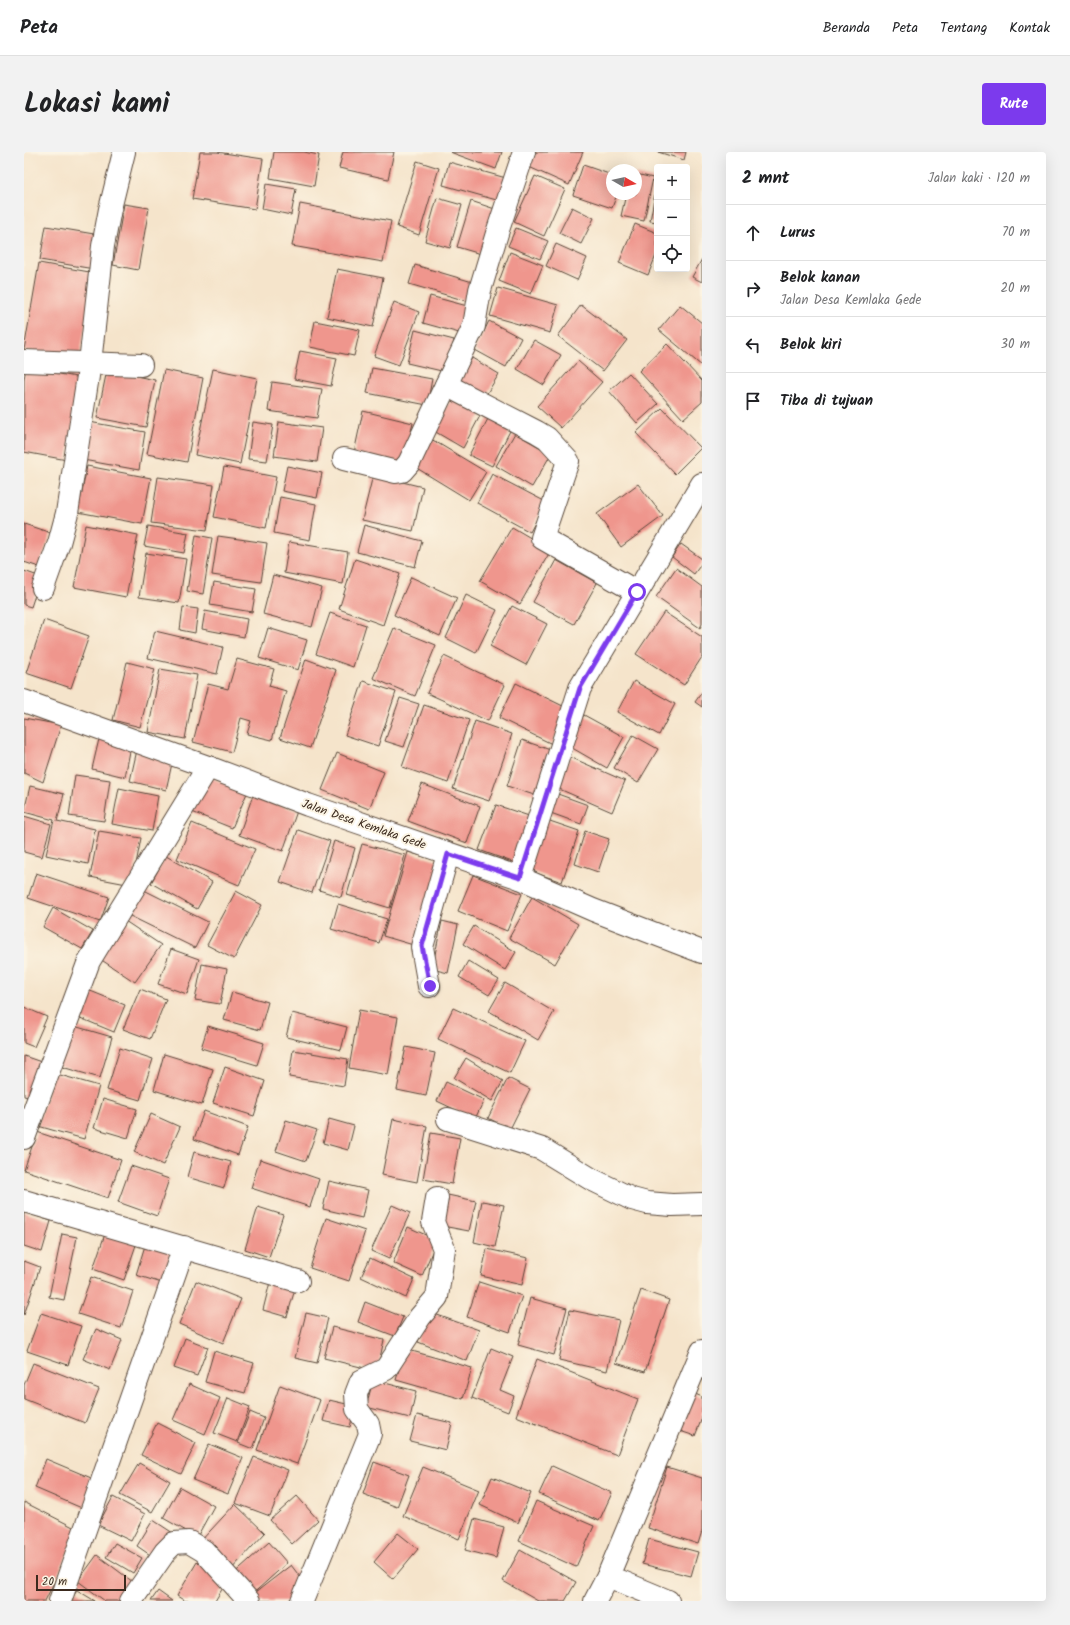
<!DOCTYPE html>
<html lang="id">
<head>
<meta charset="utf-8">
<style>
	:root { --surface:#fff; --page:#f2f2f2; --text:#202124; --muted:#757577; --line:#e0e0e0; --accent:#7c3aed }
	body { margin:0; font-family:Kalam,sans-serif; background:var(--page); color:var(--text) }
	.controls { position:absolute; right:12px; top:12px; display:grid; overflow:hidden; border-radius:4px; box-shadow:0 4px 16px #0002 }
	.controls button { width:36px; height:36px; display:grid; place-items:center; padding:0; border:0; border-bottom:1px solid var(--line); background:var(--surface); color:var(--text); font:20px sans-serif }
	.compass { position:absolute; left:582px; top:12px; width:36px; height:36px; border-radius:50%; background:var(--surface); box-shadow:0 4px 16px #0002; rotate:99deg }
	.scale { position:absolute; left:12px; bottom:10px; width:90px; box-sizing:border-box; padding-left:4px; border:2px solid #3b2a1e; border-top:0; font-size:11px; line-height:14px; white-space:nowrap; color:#3b2a1e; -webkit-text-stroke:3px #fcf5e5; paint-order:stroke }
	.stop { position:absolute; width:12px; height:12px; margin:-9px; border:3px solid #7c3aed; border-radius:50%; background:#fff }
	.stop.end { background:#7c3aed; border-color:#fff; box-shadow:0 1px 4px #0008 }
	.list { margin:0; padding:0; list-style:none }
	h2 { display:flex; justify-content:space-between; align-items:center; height:52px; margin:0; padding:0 16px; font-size:17px }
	h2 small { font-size:13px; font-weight:400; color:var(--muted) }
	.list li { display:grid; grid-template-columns:26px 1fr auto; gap:12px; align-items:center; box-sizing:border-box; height:56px; padding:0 16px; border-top:1px solid var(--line) }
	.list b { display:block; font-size:15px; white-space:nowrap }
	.list p { margin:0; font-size:13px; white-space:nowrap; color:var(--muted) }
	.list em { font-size:13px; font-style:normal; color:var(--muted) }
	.icon { flex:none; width:22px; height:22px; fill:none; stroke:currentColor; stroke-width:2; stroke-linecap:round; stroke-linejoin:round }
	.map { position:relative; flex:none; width:678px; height:1449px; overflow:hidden; border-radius:4px }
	header { display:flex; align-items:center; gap:24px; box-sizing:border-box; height:56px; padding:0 20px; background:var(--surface); border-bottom:1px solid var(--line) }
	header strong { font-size:19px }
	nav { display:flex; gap:22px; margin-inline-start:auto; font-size:14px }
	.intro { display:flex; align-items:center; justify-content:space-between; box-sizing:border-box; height:96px; padding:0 24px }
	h1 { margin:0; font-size:28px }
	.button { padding:10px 18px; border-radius:4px; background:var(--accent); color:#fff; font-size:14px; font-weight:700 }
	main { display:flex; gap:24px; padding:0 24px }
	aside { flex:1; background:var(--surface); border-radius:4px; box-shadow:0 4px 16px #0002 }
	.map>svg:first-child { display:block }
	.building { fill:#ef968d }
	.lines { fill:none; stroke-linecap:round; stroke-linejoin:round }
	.minor-casing { stroke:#574638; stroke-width:24 }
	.minor { stroke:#fff; stroke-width:22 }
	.route { stroke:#7c3aed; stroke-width:5 }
	.labels { text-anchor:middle; stroke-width:4; stroke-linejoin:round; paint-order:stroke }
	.street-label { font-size:12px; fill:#3b2a1e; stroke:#fcf5e5 }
</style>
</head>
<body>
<header>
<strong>Peta</strong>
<nav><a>Beranda</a><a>Peta</a><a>Tentang</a><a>Kontak</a></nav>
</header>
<div class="intro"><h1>Lokasi kami</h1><a class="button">Rute</a></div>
<main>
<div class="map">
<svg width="678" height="1449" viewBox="0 0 678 1449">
	<rect width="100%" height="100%" fill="#fcf5e5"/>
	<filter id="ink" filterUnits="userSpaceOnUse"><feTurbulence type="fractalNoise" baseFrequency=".025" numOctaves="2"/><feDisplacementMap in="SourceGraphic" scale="8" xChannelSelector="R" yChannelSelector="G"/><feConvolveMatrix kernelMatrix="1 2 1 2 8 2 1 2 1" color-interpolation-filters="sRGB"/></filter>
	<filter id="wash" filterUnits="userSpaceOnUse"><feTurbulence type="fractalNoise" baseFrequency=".012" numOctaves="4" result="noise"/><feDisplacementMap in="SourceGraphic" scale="16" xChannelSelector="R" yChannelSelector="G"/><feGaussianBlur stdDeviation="0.9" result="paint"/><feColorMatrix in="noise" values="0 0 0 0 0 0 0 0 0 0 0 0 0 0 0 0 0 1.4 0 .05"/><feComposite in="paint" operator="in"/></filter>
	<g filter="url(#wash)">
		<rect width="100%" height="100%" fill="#f5e4cb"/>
		<g id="blocks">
			<g class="building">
				<polygon points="176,0 193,0 239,7 231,57 168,47"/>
				<polygon points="250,0 280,0 295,3 290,34 246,26"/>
				<polygon points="319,0 370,0 364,27 315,16"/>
				<polygon points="426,0 478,0 472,17"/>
				<polygon points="512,0 559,0 545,33 505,15"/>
				<polygon points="634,0 662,0 660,8"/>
				<polygon points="393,9 415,16 395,83 373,75"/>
				<polygon points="425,10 482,26 476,49 419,33"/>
				<polygon points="559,13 588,23 588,42 593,42 588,56 549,43"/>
				<polygon points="612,22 629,26 620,69 597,64 602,42 612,42"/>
				<polygon points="511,24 541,37 520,84 490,70"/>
				<polygon points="242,32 272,37 267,63 238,57"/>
				<polygon points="632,36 633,36 633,70 626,69"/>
				<polygon points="413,46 438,53 426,96 401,89"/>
				<polygon points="447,49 474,58 460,103 433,95"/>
				<polygon points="100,52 125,56 114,118 89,113"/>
				<polygon points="276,52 367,69 359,110 268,94"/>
				<polygon points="548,55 570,66 557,92 535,81"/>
				<polygon points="611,72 633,81 633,101 624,123 595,111"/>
				<polygon points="22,74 76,83 70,117 16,108"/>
				<polygon points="492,76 524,89 516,107 484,94"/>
				<polygon points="532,92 563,106 553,128 522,114"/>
				<polygon points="486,100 519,113 507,142 475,129"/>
				<polygon points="678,107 678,130 668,125"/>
				<polygon points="15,111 71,121 55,208 0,198"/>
				<polygon points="391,113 452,131 446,150 385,132"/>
				<polygon points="313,117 359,126 349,175 303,165"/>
				<polygon points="474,136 534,153 526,181 466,164"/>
				<polygon points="406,144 447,155 439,182 399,171"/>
				<polygon points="370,150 395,160 375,213 350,204"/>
				<polygon points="557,153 603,188 579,219 534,184"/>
				<polygon points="656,153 678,171 678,214 635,178"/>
				<polygon points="291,169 336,178 330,204 286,195"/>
				<polygon points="465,169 497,186 482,215 451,198"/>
				<polygon points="391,178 430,188 422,220 383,211"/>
				<polygon points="510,188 537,203 520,233 493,217"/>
				<polygon points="643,192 678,229 678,250 659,267 615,219"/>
				<polygon points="276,199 313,206 307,234 270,227"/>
				<polygon points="448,206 475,222 460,246 434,230"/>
				<polygon points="554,209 578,230 537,276 513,254"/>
				<polygon points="2,216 58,226 43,308 0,300 0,227"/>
				<polygon points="348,216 408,227 403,253 343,241"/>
				<polygon points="189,217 233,226 216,312 171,303"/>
				<polygon points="83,218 131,228 122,275 73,266"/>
				<polygon points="140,218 179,226 163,310 123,302"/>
				<polygon points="605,221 634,252 613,271 585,239"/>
				<polygon points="248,230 298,237 293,266 244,259"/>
				<polygon points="428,246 457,262 439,296 410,279"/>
				<polygon points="638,256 677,296 651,322 612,281"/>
				<polygon points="339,259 389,271 379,313 330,301"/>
				<polygon points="466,263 488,275 468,314 445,303"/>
				<polygon points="65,270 121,280 115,318 59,308"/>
				<polygon points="229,270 249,273 243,309 224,307"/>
				<polygon points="255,270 298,276 293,310 250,304"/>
				<polygon points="491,281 527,302 508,335 472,314"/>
				<polygon points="407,287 462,320 445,348 391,315"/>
				<polygon points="63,314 127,326 118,372 54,360"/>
				<polygon points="263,314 298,321 293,346 258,339"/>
				<polygon points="200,315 252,325 242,376 190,365"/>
				<polygon points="468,322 522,350 506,380 453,351"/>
				<polygon points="349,323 399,335 389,379 338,368"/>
				<polygon points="134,325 190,333 183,378 127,371"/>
				<polygon points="614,332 639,364 597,395 573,362"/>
				<polygon points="256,345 292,352 286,388 250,381"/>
				<polygon points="0,372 27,381 15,415 0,410"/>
				<polygon points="62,373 114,383 102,445 50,435"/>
				<polygon points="340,373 398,389 391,415 333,400"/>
				<polygon points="124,374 164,381 160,401 120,394"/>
				<polygon points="488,375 527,398 496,452 456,429"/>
				<polygon points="172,383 188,386 179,442 163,439"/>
				<polygon points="194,384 243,391 237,430 188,423"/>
				<polygon points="265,390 324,400 319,432 260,421"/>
				<polygon points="657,392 678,407 678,411 670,422 648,405"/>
				<polygon points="122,401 162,407 155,451 115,445"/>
				<polygon points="331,407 376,422 359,473 315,457"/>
				<polygon points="532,408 573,431 550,472 509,450"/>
				<polygon points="652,416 678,435 678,472 676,476 632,445"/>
				<polygon points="0,419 17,425 7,455 0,453"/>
				<polygon points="249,423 298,436 288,475 239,462"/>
				<polygon points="387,425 433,446 416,484 370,463"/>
				<polygon points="190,430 232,437 228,460 186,453"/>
				<polygon points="442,443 473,458 452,501 422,486"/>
				<polygon points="488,454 523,472 502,513 466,494"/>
				<polygon points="159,455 174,457 171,481 156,478"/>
				<polygon points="181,459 223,467 220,485 178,477"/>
				<polygon points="640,460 678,485 678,505 660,533 612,502"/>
				<polygon points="306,461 342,473 329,515 292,502"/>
				<polygon points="20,468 65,484 47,536 2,521"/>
				<polygon points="244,476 283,488 274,518 235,506"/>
				<polygon points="370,476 412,493 391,544 349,526"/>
				<polygon points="131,479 199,495 193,522 124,506"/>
				<polygon points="420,504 481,533 464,569 403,541"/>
				<polygon points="213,507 250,517 245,534 262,539 248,588 223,582 227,569 217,566 208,600 169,590 184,532 204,537"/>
				<polygon points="282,507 312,518 286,596 256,586"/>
				<polygon points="103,510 131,517 116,575 89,568"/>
				<polygon points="136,517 173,523 161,587 124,580"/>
				<polygon points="339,529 372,540 354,594 321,583"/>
				<polygon points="610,529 651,552 635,583 593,560"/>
				<polygon points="492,531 545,557 528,592 475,566"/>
				<polygon points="678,540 678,555 671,550"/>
				<polygon points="376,546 395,552 380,595 361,589"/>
				<polygon points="400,553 445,568 424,631 378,615"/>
				<polygon points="560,563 600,585 583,616 543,593"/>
				<polygon points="0,566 37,573 19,630 0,621"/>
				<polygon points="451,569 488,582 465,649 429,637"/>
				<polygon points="609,583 634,597 614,631 590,616"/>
				<polygon points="75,587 107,594 101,625 68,617"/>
				<polygon points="498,588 532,600 516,645 483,634"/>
				<polygon points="113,598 149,607 142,638 106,629"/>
				<polygon points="313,601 360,620 345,657 298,638"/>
				<polygon points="546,605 601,629 588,660 533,636"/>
				<polygon points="51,623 86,628 80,669 45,664"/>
				<polygon points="183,624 223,641 208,676 168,660"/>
				<polygon points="398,632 456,654 443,691 384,669"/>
				<polygon points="6,634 40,642 33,669 71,677 64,712 22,703 30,668 0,660"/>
				<polygon points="95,636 134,644 128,679 88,672"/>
				<polygon points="531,641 564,653 557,672 524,660"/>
				<polygon points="229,643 273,659 259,699 215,683"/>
				<polygon points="472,653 508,665 491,711 455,698"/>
				<polygon points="0,664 27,672 18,705 0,700"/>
				<polygon points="520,667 555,679 538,730 503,718"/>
				<polygon points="168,671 231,697 215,733 153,707"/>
				<polygon points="274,678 306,689 288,741 256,730"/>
				<polygon points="75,679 117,686 108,733 66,725"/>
				<polygon points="561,679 585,687 574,720 551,712"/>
				<polygon points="310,689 331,696 317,745 295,738"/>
				<polygon points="338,692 381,703 366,756 323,743"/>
				<polygon points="384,700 420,711 396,795 359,784"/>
				<polygon points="142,704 188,730 173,757 127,731"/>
				<polygon points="12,721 85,745 76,770 4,746"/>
				<polygon points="449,723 498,742 483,779 434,759"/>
				<polygon points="116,736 184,770 171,796 102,762"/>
				<polygon points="212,739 238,753 210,807 183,793"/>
				<polygon points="508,745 554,772 531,812 485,786"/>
				<polygon points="314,752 363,767 355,791 307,777"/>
				<polygon points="29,756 69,779 58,797 19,775"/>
				<polygon points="98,767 137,793 111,830 73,805"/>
				<polygon points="418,769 434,773 424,821 408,817"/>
				<polygon points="450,774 492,800 481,818 439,792"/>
				<polygon points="147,797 175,807 163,842 134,832"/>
				<polygon points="444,809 475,828 465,843 435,825"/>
				<polygon points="178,812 203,817 196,852 171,848"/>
				<polygon points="481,831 530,860 514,888 465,859"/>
				<polygon points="59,836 101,853 90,880 49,863"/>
				<polygon points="116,837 142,847 126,887 99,877"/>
				<polygon points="208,840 244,850 236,878 200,868"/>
				<polygon points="0,855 23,865 10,895 0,891"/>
				<polygon points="429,856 501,889 486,921 414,887"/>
				<polygon points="335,858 374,865 364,923 325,916"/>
				<polygon points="268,861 323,875 317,898 262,885"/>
				<polygon points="43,872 88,885 76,926 31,913"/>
				<polygon points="184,874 240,891 233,913 177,896"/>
				<polygon points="382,895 411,901 402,944 373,938"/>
				<polygon points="96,896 129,907 116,948 83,938"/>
				<polygon points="269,898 324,907 320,934 265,925"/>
				<polygon points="140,902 189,917 178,953 130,938"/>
				<polygon points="0,904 20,911 8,946 0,944"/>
				<polygon points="442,906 479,929 468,949 430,926"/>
				<polygon points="201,915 241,929 230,964 189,951"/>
				<polygon points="29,921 75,934 60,987 14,974"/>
				<polygon points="484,926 506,937 486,977 464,966"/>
				<polygon points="422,930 460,948 451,967 413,949"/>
				<polygon points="79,947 113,957 104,986 70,976"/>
				<polygon points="180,959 224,975 214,1003 170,987"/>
				<polygon points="127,962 156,975 139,1013 110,1000"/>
				<polygon points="305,967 330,974 324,998 299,991"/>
				<polygon points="369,967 403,974 393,1030 358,1023"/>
				<polygon points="262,968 293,978 282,1009 252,999"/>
				<polygon points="13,980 97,1008 84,1046 0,1018"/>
				<polygon points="407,981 436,986 428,1032 399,1027"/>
				<polygon points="170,1000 207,1010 200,1036 163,1025"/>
				<polygon points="236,1007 295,1027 286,1055 227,1036"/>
				<polygon points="107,1014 145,1027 133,1064 94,1050"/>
				<polygon points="305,1029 344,1038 338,1066 299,1057"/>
				<polygon points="419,1042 452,1049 445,1079 413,1073"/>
				<polygon points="458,1049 480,1053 471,1095 450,1090"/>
				<polygon points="368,1053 386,1061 365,1107 347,1099"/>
				<polygon points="234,1055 259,1063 245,1105 221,1097"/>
				<polygon points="0,1060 27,1069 18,1100 0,1094"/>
				<polygon points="302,1066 341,1079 325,1129 286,1116"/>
				<polygon points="384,1075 413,1088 398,1124 369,1111"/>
				<polygon points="82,1079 113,1090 100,1128 69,1117"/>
				<polygon points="38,1082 53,1085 40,1148 25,1145"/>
				<polygon points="123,1087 149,1096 138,1131 112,1123"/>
				<polygon points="463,1097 504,1106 498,1133 457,1124"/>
				<polygon points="346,1106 390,1127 382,1146 337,1125"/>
				<polygon points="0,1109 16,1115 0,1163"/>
				<polygon points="67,1125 109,1139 97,1176 54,1162"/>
				<polygon points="172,1129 217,1147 199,1191 155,1172"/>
				<polygon points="246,1130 271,1137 263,1165 239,1158"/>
				<polygon points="455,1130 498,1144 486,1180 443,1165"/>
				<polygon points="617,1138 645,1148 621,1220 592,1211"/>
				<polygon points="506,1146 543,1156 530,1203 494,1193"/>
				<polygon points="341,1150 379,1165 371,1184 334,1170"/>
				<polygon points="546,1158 595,1168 583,1219 535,1208"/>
				<polygon points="405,1160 455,1178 443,1209 394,1190"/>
				<polygon points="17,1161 57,1174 44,1213 3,1199"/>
				<polygon points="282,1161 304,1166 293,1211 271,1206"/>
				<polygon points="308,1175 360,1188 353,1219 300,1206"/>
				<polygon points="72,1177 98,1188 86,1218 59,1207"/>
				<polygon points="161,1186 184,1195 173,1224 150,1216"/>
				<polygon points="467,1196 489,1205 476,1238 490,1244 484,1260 448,1246"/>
				<polygon points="381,1197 448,1216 439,1247 372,1228"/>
				<polygon points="190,1199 230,1211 221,1241 181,1230"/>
				<polygon points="513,1207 614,1247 593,1303 492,1264"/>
				<polygon points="9,1211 75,1237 61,1271 0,1247 0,1233"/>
				<polygon points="349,1228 392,1239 386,1266 342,1255"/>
				<polygon points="165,1232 196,1246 181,1282 149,1268"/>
				<polygon points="256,1233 296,1248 273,1312 233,1298"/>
				<polygon points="667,1240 678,1245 678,1266 671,1284 653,1278"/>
				<polygon points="204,1246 226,1255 213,1290 190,1281"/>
				<polygon points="305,1248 331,1254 326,1275 299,1269"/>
				<polygon points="226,1260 240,1266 229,1297 214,1291"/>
				<polygon points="393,1263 428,1271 422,1298 386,1289"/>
				<polygon points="133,1271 172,1291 157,1322 117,1303"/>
				<polygon points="185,1292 219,1306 204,1342 169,1328"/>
				<polygon points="230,1305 264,1318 246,1364 211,1351"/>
				<polygon points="22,1307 72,1328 60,1357 11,1336"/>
				<polygon points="350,1310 385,1323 373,1355 339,1342"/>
				<polygon points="115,1311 146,1329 128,1360 96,1343"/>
				<polygon points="528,1314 588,1341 575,1369 515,1342"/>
				<polygon points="399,1315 455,1338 435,1387 379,1364"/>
				<polygon points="643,1315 678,1326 678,1379 674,1392 624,1376"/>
				<polygon points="468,1325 507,1341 494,1371 456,1353"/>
				<polygon points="156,1335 190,1354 173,1385 139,1366"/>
				<polygon points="273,1344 294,1368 268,1392 246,1368"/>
				<polygon points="89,1345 121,1362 107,1389 74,1373"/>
				<polygon points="512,1349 570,1374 552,1415 495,1389"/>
				<polygon points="0,1350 55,1378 21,1449 0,1449"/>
				<polygon points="211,1352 241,1381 205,1420 174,1392"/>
				<polygon points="450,1367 480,1375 472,1406 441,1398"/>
				<polygon points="129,1368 149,1381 132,1407 113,1394"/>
				<polygon points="374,1381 394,1397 369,1427 350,1410"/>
				<polygon points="625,1387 674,1400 667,1424 618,1412"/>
				<polygon points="245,1390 263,1411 224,1446 206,1425"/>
				<polygon points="91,1391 118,1406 109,1421 82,1405"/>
				<polygon points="496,1398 552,1430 541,1449 514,1449 479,1429"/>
				<polygon points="73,1403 109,1430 95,1449 81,1449 54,1429"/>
				<polygon points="173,1410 203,1429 191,1449 161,1449 153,1444"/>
				<polygon points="267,1413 283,1434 264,1449 231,1449 227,1444"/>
				<polygon points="53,1438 71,1449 47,1449"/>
				<polygon points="134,1439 148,1449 127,1449"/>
			</g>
		</g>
	</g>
	<g filter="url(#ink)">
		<use href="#blocks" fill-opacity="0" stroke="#574638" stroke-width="1"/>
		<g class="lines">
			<defs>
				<g id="minor">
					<polyline points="0,209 117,213"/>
					<polyline points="422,233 513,280 523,286 544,309 518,386 613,440"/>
					<polyline points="320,307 372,320 378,319 385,311 450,174 456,138 474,78 500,0"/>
					<polyline points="19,436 35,391 43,361 66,211 79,94 86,57 100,0"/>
					<polyline points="0,549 184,615 284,653 496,726 569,758 678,800"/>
					<polyline points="496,726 556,536 678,332"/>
					<polyline points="405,834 398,795 424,702"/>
					<polyline points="424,967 518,997 567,1027 608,1047 623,1051 648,1053 678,1052"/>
					<polyline points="0,986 65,809 184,615"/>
					<polyline points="0,1049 274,1129"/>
					<polyline points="584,1424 644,1449"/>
					<polyline points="36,1449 160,1095"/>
					<polyline points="107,1449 141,1400 150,1391 165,1390 180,1399 225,1449"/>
					<polyline points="278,1449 346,1282 344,1272 333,1257 332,1242 337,1229 362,1217 396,1165 413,1145 420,1097 409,1070 413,1046"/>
					<polyline points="571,1449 584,1424 678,1199"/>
				</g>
			</defs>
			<use href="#minor" class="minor-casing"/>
			<use href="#minor" class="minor"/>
		</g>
	</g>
	<g class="lines" filter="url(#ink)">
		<polyline class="route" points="406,834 398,794 424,702 496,726 556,536 613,440"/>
	</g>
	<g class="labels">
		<g class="street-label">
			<text transform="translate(340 672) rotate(19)" y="4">Jalan Desa Kemlaka Gede</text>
		</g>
	</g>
</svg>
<div class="controls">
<button>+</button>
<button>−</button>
<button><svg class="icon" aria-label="locate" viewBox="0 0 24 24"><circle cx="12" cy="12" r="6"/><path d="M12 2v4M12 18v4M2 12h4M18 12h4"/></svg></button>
</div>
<svg class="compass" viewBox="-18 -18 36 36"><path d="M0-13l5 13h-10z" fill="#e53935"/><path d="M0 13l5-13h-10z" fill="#757577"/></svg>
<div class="scale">20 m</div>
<div class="stop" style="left:613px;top:440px"></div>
<div class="stop end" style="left:406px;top:834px"></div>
</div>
<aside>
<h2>2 mnt<small>Jalan kaki · 120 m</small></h2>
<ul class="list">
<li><svg class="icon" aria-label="ahead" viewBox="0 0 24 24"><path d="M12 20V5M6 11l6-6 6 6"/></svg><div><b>Lurus</b></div><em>70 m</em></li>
<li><svg class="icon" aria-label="right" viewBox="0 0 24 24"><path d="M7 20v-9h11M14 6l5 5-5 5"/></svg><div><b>Belok kanan</b><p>Jalan Desa Kemlaka Gede</p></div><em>20 m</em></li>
<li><svg class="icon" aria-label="left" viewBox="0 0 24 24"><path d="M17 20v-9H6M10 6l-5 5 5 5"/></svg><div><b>Belok kiri</b></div><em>30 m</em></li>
<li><svg class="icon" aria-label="arrive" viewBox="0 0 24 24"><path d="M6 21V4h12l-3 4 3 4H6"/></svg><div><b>Tiba di tujuan</b></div></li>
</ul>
</aside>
</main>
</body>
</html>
